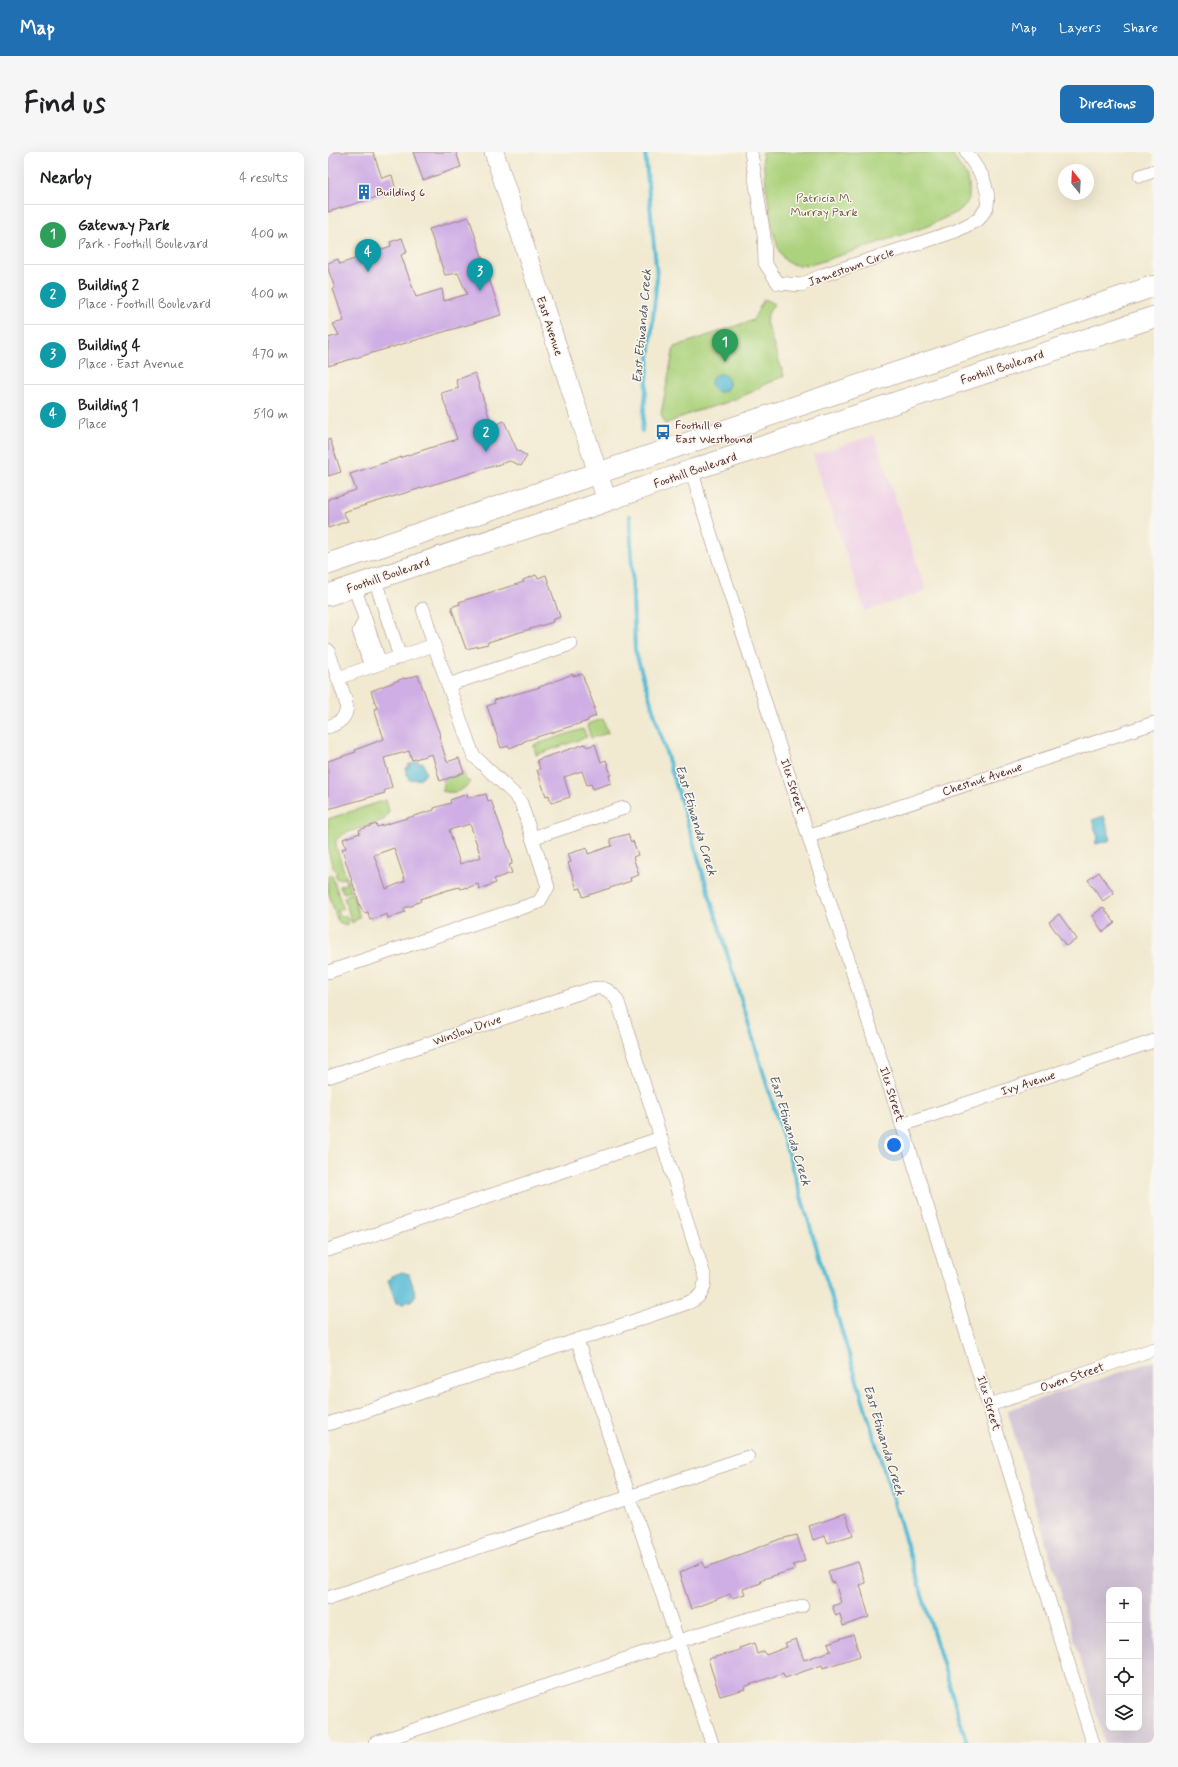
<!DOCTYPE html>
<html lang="en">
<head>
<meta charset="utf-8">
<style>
	:root { --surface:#fff; --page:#f6f6f6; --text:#202124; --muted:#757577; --line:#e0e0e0; --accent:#1f6fb2 }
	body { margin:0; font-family:Mynerve,sans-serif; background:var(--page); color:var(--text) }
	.controls { position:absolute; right:12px; bottom:12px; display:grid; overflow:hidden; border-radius:8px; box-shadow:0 4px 16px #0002 }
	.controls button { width:36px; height:36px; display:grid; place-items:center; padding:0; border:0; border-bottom:1px solid var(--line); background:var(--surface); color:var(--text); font:20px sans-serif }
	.compass { position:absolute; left:730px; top:12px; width:36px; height:36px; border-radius:50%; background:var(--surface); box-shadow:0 4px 16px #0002; rotate:342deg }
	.you { position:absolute; left:566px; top:993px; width:14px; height:14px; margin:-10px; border:3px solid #fff; border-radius:50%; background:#1a73e8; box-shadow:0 0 0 6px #1a73e833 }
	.badge { display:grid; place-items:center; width:26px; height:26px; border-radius:50%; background:var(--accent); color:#fff; font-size:13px; font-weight:700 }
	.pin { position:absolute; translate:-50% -33px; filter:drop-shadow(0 1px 2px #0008) }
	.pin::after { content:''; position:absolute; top:21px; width:14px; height:12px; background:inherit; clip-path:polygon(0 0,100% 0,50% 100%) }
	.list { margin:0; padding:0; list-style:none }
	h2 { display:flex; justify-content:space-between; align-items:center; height:52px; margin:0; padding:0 16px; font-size:17px }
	h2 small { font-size:13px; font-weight:400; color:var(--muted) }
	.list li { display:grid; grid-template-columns:26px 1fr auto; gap:12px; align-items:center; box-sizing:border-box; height:60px; padding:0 16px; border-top:1px solid var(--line) }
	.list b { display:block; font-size:15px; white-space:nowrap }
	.list p { margin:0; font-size:13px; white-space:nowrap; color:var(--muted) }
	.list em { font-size:13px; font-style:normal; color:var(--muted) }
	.icon { flex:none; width:22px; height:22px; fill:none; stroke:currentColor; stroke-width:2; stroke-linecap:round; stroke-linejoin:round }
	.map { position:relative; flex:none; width:826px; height:1591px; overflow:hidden; border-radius:8px }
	header { display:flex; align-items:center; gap:24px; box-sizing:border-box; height:56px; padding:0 20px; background:var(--accent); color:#fff }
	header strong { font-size:19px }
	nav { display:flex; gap:22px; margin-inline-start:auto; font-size:14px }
	.intro { display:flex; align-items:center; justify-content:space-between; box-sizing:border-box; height:96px; padding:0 24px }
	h1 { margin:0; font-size:28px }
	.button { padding:10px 18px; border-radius:8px; background:var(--accent); color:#fff; font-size:14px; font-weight:700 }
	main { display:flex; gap:24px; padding:0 24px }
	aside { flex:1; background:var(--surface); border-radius:8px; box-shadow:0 4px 16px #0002 }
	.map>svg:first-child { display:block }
	.built { fill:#efd0e6 }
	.industrial { fill:#cdbed2; fill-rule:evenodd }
	.green { fill:#abd27c; stroke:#7a7854 }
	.water { fill:#58bcd6; stroke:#516e80 }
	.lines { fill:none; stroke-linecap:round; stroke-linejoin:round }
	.stream { stroke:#58bcd6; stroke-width:4 }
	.building { fill:#cfaee5; fill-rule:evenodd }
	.street-casing { stroke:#9e847e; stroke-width:14 }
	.secondary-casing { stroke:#9e847e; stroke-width:20 }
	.primary-casing { stroke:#9e847e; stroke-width:22 }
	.street { stroke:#fff; stroke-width:13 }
	.secondary { stroke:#fff; stroke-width:19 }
	.primary { stroke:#fff; stroke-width:21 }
	.labels { text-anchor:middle; stroke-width:3; stroke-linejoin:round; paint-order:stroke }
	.poi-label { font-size:12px; fill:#4a1f2b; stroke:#fbf7ec; text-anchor:start }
	.park-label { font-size:12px; fill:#675543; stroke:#fbf7ec }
	.street-label { font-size:12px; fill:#4a1f2b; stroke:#fbf7ec }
	.water-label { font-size:13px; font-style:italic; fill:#4f5667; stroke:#fbf7ec }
</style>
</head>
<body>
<header>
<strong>Map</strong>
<nav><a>Map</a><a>Layers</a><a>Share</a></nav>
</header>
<div class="intro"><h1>Find us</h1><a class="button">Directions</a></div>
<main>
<aside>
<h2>Nearby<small>4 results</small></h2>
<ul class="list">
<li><span class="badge" style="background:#2e9e5b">1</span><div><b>Gateway Park</b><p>Park · Foothill Boulevard</p></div><em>400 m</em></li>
<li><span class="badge" style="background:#0f9aa8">2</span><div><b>Building 2</b><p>Place · Foothill Boulevard</p></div><em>400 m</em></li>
<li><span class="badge" style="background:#0f9aa8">3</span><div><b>Building 4</b><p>Place · East Avenue</p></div><em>470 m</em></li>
<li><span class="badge" style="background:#0f9aa8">4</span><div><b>Building 1</b><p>Place</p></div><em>510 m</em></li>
</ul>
</aside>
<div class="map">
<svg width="826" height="1591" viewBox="0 0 826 1591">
	<rect width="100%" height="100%" fill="#fbf7ec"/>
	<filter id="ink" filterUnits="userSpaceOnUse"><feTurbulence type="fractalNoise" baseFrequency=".025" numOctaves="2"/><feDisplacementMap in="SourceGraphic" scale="8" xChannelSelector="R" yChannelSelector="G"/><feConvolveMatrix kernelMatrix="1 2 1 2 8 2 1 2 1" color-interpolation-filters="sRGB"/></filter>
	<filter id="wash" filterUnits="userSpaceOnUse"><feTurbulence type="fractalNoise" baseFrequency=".012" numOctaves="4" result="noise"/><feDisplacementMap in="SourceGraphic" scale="16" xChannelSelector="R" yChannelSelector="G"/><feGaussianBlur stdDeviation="0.9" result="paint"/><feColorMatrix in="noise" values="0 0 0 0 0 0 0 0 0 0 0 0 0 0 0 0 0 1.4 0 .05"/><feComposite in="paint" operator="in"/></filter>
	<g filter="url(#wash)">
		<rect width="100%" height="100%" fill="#f1e9d0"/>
		<polygon class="built" points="546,283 598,439 537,459 485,303"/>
		<path class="industrial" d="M826,1209V1591H777L679,1258ZM781,1438H811V1576H781Z"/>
		<g class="green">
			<path d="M434,0H622L638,23L641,32V46L638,52L631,59L600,74L489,111C479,113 466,116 457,108C443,96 437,21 434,0Z"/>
			<polygon points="436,147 446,152 440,162 438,170 456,224 437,232 424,240 397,251 363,261 337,272 333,262 346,195 425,168"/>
			<polygon points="275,567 280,581 263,586 259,574 260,572"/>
			<polygon points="255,577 259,585 208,603 206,593"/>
			<path d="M136,621L137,627L142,630C134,640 126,642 114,639L116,634L115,628Z"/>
			<polygon points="58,648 61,660 56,668 15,682 8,688 8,695 23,739 16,741 11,734 18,732 17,726 9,727 7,723 9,720 5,716 0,699 0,667"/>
			<polygon points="2,722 4,724 15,756 9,759 12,765 18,763 21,771 17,773 11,770 9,767 0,739 0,723"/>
			<polygon points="24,741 31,763 31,766 24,771 16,745"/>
		</g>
		<g class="water">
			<circle cx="392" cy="231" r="9"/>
			<polygon points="90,609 91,611 95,610 98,622 91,627 81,628 77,616 81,615 80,613"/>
			<polygon points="776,664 783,688 768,692 767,689 770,686 764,668"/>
			<polygon points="74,1120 81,1122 88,1143 84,1148 75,1152 68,1151 60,1128 64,1126 64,1124"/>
		</g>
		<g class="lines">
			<g class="stream">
				<polyline points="314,279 329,125 317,0"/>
				<polyline points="302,364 307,498 639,1591"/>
			</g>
		</g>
		<g id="blocks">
			<g class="building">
				<polygon points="0,0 45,0 54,26 64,23 68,39 0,60"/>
				<polygon points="85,0 128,0 133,15 95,28"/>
				<polygon points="141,65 173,163 0,214 0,186 11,183 5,172 16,169 5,137 7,136 0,117 0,111 10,107 12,112 63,94 62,90 74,86 79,100 73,103 88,145 114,137 116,149 139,142 130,121 117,123 101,77"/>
				<polygon points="147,221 164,274 176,269 189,298 199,304 193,314 182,309 15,360 20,369 0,376 0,347 28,338 22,322 129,287 113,241 131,236 128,228"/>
				<polygon points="2,287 13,320 0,324 0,288"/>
				<polygon points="208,423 210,426 218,423 232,465 224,468 225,470 160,490 160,492 138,497 123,455 132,452 131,450 196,430 195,428"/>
				<polygon points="245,522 245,524 254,522 267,556 265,556 268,564 260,567 260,569 196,589 196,590 182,596 181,594 173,596 159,554 167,551 166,548 209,536"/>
				<polygon points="90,523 112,583 111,584 119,610 131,606 136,621 132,621 132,622 112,629 104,602 84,608 81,599 56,606 64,635 56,639 57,641 0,657 0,609 28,600 27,598 56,587 46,557 49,556 43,539 76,526 77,527"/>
				<polygon points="257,592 259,595 267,592 273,610 278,608 283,623 281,623 283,631 265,637 263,632 259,633 254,619 236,625 242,645 223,651 221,643 218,644 209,618 212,617 209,608"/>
				<path d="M139,642L140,646L158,642L160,649L163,648L183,704L184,712L181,713L184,721L166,727L168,731L151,737L150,732L139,736V735L132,737L131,735L120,738L92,747L93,749L86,752V753L76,756L77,760L60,766L59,762L42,768L40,760L36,761L32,754L16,704L14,697L18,696L15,687L32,681L31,678L48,672L49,675L106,658V656L123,651L122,648ZM142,672L153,705L132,712L121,678ZM66,696L77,729L58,737L46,703Z"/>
				<polygon points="300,682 303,690 305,689 310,703 305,705 311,723 302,726 303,729 255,745 253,736 249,737 240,711 243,710 240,702 259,696 260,702 280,695 284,694 282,687"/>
				<polygon points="771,720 786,741 775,749 760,728"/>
				<polygon points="775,755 787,771 775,780 764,764"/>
				<polygon points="731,762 749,787 738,794 721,770"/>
				<polygon points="517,1362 525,1383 500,1391 497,1384 485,1388 481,1374"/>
				<polygon points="469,1383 477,1409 465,1413 467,1417 432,1428 433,1431 415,1437 417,1442 404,1446 402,1442 363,1457 351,1421 375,1410 377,1416 452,1387"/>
				<polygon points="530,1410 537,1430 537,1431 532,1433 541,1465 515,1474 512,1462 508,1464 504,1454 513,1451 507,1430 504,1431 500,1419"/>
				<polygon points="525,1482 532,1504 495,1516 494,1513 457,1526 455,1521 416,1535 417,1537 392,1544 380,1507 412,1498 411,1496 426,1491 429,1502 436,1499 438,1503 459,1495 457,1491 468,1487 476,1508 503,1499 500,1491"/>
			</g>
		</g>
	</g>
	<g filter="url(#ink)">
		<use href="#blocks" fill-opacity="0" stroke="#9e847e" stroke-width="1"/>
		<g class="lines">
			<defs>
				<g id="street">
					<polyline points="423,0 436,84 437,111 450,131 473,133 495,123 628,79 651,67 659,55 660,44 655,25 638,0"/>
					<polyline points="812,24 826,19"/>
					<polyline points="364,318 372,349 574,973 765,1591"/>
					<polyline points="47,428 72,505"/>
					<polyline points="26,434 52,511"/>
					<polyline points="95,457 106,493"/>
					<polyline points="37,468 31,479 43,515"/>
					<polyline points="0,498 10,526"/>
					<polyline points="120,533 243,492"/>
					<path d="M0,575C29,565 17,548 10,526L106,493L145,603L185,641L193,651L220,735L211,750L0,820"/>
					<polyline points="482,684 826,571"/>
					<polyline points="204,686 296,656"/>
					<path d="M0,925L263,837C276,834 283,838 290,850L377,1126C377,1138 373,1145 362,1150L0,1272"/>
					<polyline points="574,973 826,889"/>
					<polyline points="0,1098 333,986"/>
					<polyline points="249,1188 384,1591"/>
					<polyline points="662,1253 826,1197"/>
					<polyline points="0,1446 420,1305"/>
					<polyline points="47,1591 375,1481 417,1468 474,1454"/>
				</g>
				<polyline id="secondary" points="166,0 279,349"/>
				<g id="primary">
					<polyline points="0,412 826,134"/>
					<polyline points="0,443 267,353 364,318 826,165"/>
				</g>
			</defs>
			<use href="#street" class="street-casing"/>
			<use href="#secondary" class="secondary-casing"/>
			<use href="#primary" class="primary-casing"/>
			<use href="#street" class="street"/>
			<use href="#secondary" class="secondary"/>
			<use href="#primary" class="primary"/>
		</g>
	</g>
	<defs>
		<symbol id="building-bare" viewBox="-9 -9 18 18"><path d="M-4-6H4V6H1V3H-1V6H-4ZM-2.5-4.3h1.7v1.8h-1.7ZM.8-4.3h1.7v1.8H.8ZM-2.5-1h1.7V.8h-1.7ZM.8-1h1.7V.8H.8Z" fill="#1f6fb2" stroke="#fbf7ec" stroke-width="2.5" paint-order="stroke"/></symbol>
		<symbol id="bus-bare" viewBox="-9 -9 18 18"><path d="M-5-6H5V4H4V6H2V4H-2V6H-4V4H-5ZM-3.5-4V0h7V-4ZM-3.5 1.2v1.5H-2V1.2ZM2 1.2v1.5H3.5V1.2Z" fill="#1f6fb2" stroke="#fbf7ec" stroke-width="2.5" paint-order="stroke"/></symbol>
	</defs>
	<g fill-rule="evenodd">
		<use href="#building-bare" x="25" y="29" width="22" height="22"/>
		<use href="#bus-bare" x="324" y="269" width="22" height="22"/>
	</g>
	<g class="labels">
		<g class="poi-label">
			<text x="48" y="44">Building 6</text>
			<text x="347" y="277">Foothill @<tspan x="347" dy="14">East Westbound</tspan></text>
		</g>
		<g class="park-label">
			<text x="496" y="50">Patricia M.<tspan x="496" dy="14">Murray Park</tspan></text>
		</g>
		<g class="street-label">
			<text transform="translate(523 115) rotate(-20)" y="4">Jamestown Circle</text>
			<text transform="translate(222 174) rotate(72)" y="4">East Avenue</text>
			<text transform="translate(674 215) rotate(-18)" y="4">Foothill Boulevard</text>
			<text transform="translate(367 318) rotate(-19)" y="4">Foothill Boulevard</text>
			<text transform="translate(60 423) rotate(-19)" y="4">Foothill Boulevard</text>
			<text transform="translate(654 627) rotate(-18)" y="4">Chestnut Avenue</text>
			<text transform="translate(465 634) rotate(72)" y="4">Ilex Street</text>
			<text transform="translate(139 878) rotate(-19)" y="4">Winslow Drive</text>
			<text transform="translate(700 931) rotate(-18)" y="4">Ivy Avenue</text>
			<text transform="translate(564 942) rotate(72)" y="4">Ilex Street</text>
			<text transform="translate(744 1225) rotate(-19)" y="4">Owen Street</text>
			<text transform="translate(661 1251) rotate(73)" y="4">Ilex Street</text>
		</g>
		<g class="water-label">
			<text transform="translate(313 174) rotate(-85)" y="5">East Etiwanda Creek</text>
			<text transform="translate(369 668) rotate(73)" y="5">East Etiwanda Creek</text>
			<text transform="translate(463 978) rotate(73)" y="5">East Etiwanda Creek</text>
			<text transform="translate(557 1288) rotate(73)" y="5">East Etiwanda Creek</text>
		</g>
	</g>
</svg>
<div class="controls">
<button>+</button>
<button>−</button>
<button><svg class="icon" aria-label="locate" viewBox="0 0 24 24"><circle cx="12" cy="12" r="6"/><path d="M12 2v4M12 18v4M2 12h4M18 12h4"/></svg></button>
<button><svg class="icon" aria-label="layers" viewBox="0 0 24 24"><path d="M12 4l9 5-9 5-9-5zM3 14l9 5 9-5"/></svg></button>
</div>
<svg class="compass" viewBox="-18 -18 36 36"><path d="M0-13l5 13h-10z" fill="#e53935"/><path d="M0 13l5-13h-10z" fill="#757577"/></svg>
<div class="you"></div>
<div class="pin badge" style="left:397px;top:210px;background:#2e9e5b">1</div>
<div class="pin badge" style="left:158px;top:300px;background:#0f9aa8">2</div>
<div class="pin badge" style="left:152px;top:139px;background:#0f9aa8">3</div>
<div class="pin badge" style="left:40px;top:120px;background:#0f9aa8">4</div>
</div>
</main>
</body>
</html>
